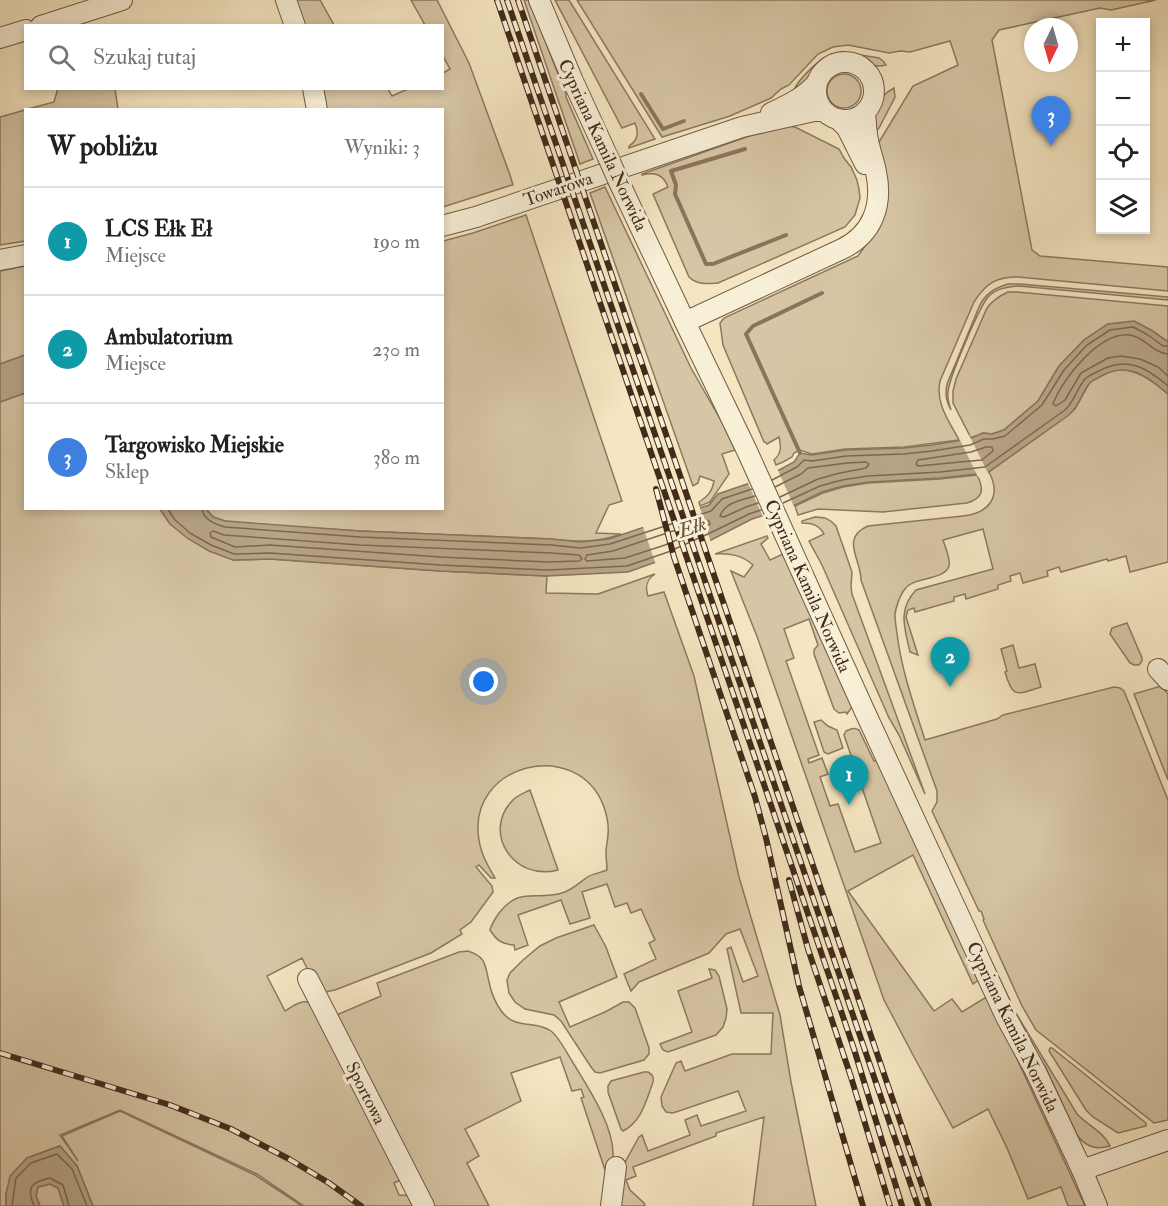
<!DOCTYPE html>
<html lang="pl">
<head>
<meta charset="utf-8">
<style>
	:root { --surface:#fff; --page:#f6f6f6; --text:#202124; --muted:#757577; --line:#e0e0e0; --accent:#111827 }
	body { margin:0; font-family:"IM FELL Double Pica",serif; background:var(--page); color:var(--text) }
	.controls { position:absolute; right:18px; top:18px; display:grid; overflow:hidden; border-radius:0px; box-shadow:0 3px 9px #0003 }
	.controls button { width:54px; height:54px; display:grid; place-items:center; padding:0; border:0; border-bottom:2px solid var(--line); background:var(--surface); color:var(--text); font:30px sans-serif }
	.compass { position:absolute; left:1024px; top:18px; width:54px; height:54px; border-radius:50%; background:var(--surface); box-shadow:0 3px 9px #0003; rotate:185deg }
	.you { position:absolute; left:484px; top:682px; width:21px; height:21px; margin:-15px; border:4px solid #fff; border-radius:50%; background:#1a73e8; box-shadow:0 0 0 9px #1a73e833 }
	.badge { display:grid; place-items:center; width:39px; height:39px; border-radius:50%; background:var(--accent); color:#fff; font-size:20px; font-weight:700 }
	.pin { position:absolute; translate:-50% -50px; filter:drop-shadow(0 2px 3px #0008) }
	.pin::after { content:''; position:absolute; top:32px; width:21px; height:18px; background:inherit; clip-path:polygon(0 0,100% 0,50% 100%) }
	.list { margin:0; padding:0; list-style:none }
	h2 { display:flex; justify-content:space-between; align-items:center; height:78px; margin:0; padding:0 24px; font-size:26px }
	h2 small { font-size:20px; font-weight:400; color:var(--muted) }
	.list li { display:grid; grid-template-columns:39px 1fr auto; gap:18px; align-items:center; box-sizing:border-box; height:108px; padding:0 24px; border-top:2px solid var(--line) }
	.list b { display:block; font-size:22px; white-space:nowrap }
	.list p { margin:0; font-size:20px; white-space:nowrap; color:var(--muted) }
	.list em { font-size:20px; font-style:normal; color:var(--muted) }
	.icon { flex:none; width:33px; height:33px; fill:none; stroke:currentColor; stroke-width:2; stroke-linecap:round; stroke-linejoin:round }
	.map { position:relative; flex:none; width:1168px; height:1206px; overflow:hidden }
	.search { position:absolute; background:var(--surface); box-shadow:0 3px 9px #0003; left:24px; top:24px; width:420px; height:66px; display:flex; align-items:center; gap:15px; box-sizing:border-box; padding:0 21px; border-radius:0px; color:var(--muted); font-size:22px }
	.panel { position:absolute; background:var(--surface); box-shadow:0 3px 9px #0003; left:24px; top:108px; width:420px; height:402px; border-radius:0px }
	.map>svg:first-child { display:block }
	.green { fill:#d7c6a5; stroke:#8c7860; stroke-width:1.5 }
	.water { fill:#b8a689; stroke:#89755d; stroke-width:1.5 }
	.pier { fill:#f5e6c1 }
	.lines { fill:none; stroke-linecap:round; stroke-linejoin:round }
	.shore { stroke:#7d6852; stroke-width:1.5 }
	.stream { stroke:#89755d; stroke-width:4 }
	.minor-casing { stroke:#6f5a45; stroke-width:22 }
	.minor { stroke:#f8efd7; stroke-width:20 }
	.rail-casing { stroke:#422b1c; stroke-width:6 }
	.rail { stroke:#f8efd7; stroke-width:4; stroke-dasharray:11; stroke-linecap:butt }
	.minor-bridge-casing { stroke:#6f5a45; stroke-width:22; stroke-linecap:butt }
	.minor-bridge { stroke:#f8efd7; stroke-width:20 }
	.labels { text-anchor:middle; stroke-width:6; stroke-linejoin:round; paint-order:stroke }
	.street-label { font-size:18px; fill:#422b1c; stroke:#f8efd7 }
	.water-label { font-size:20px; font-style:italic; fill:#65503d; stroke:#f8efd7 }
</style>
</head>
<body>
<div class="map">
<svg width="1168" height="1206" viewBox="0 0 1168 1206">
	<rect width="100%" height="100%" fill="#f5e6c1"/>
	<filter id="stains"><feTurbulence type="fractalNoise" baseFrequency=".00333" numOctaves="4"/><feColorMatrix values="0 0 0 0 .2 0 0 0 0 .09 0 0 0 0 .02 0 0 0 .5 -.17"/></filter>
	<radialGradient id="worn" r=".72"><stop offset=".6" stop-color="#630" stop-opacity="0"/><stop offset="1" stop-color="#630" stop-opacity=".3"/></radialGradient>
	<g class="green">
		<polygon points="295,0 320,0 334,25 304,25"/>
		<polygon points="411,0 437,0 469,63 510,175 513,185 512,185 443,207 442,110 325,109 321,89 388,89 392,96 408,89 442,88 443,73 450,69 443,56 442,26 425,25"/>
		<polygon points="524,0 529,0 566,94 566,97 593,159 580,164"/>
		<path d="M555,0H569L655,139L629,148V146C638,140 639,133 635,123L622,128Z"/>
		<path d="M577,0H1156L1111,10L1100,8L999,30L992,40L1032,250L1040,256L1168,267V291L1018,277C996,277 986,283 974,302L940,381C935,403 949,421 959,440L904,447L845,449L812,454L800,450L794,453L792,457L783,462L776,465L774,460C782,453 781,446 779,437L767,444L765,442H764L723,345L720,323L724,318L858,256L880,225L885,214L887,202L876,147L913,86L958,65L950,41L910,52L900,51L889,53L848,45L833,47L818,54L789,85L781,89L771,98L730,116L662,137Z"/>
		<path d="M842,52L879,58L883,61L886,65C868,70 856,54 839,57C821,59 820,69 811,80C807,85 799,88 794,90C798,80 817,61 828,56C832,53 837,53 842,52Z"/>
		<circle cx="844" cy="91" r="17"/>
		<polygon points="58,88 115,89 118,109 28,109 54,102"/>
		<path d="M894,88L895,97L879,128L876,131C873,111 874,99 894,88Z"/>
		<polygon points="25,110 25,241 0,245 0,117"/>
		<path d="M789,126L795,127L839,149L844,158L851,167L857,180L859,189L860,198L855,215L845,227L718,283C707,284 697,285 689,277L653,194L668,187C663,174 655,172 642,175V174L752,135Z"/>
		<path d="M605,187L691,368L723,424L735,450L722,454L729,474L710,502L700,506L699,502C708,496 712,492 714,481L700,476L698,483L693,486L590,193Z"/>
		<path d="M526,215L622,501L609,505L596,533L621,534C597,543 576,542 551,539L360,531L264,525L225,521L213,517L206,509L442,508L443,241L473,233Z"/>
		<polygon points="25,266 25,355 0,364 0,271"/>
		<path d="M1008,284H1020L1168,297V300L1019,286C1008,287 997,288 989,296C980,305 949,378 948,392C947,399 949,404 951,410C946,401 945,395 947,384L979,307C985,294 994,288 1008,284Z"/>
		<path d="M1008,292H1017L1168,306V342L1151,330L1108,324L1084,340L1059,366L1038,401L1004,430L992,434L983,433L971,438L953,403V391L956,379L987,308C993,300 999,296 1008,292Z"/>
		<path d="M1121,369C1142,373 1152,380 1168,394V562L1130,572L1126,556L1108,561L1107,559L1061,572L1059,567L1047,571L1048,576L1023,583L1020,573L1010,576L1011,581L998,585V589L966,599L965,594L954,597V601L915,612L914,608L908,610L906,617L918,655L910,652C905,629 897,610 916,590L993,569L983,529L943,540C945,547 951,559 949,566C944,581 914,576 905,589C900,595 896,607 895,614C895,620 896,627 897,633C901,669 914,705 925,740L997,719L1003,715L1114,687L1120,688L1124,691L1168,800V1120L1154,1123L1036,1030L1022,1006L983,920L984,919L981,911H979L932,811L937,802V791L861,580C861,559 840,538 868,526L963,516C989,513 1002,497 989,472L1075,409L1090,382L1111,371Z"/>
		<path d="M25,393L26,508L160,509L170,524L233,560L270,559L440,571L547,576L546,593L598,594L655,574C646,580 645,587 648,596L664,592L694,676L739,877L780,1015L791,1082L816,1206H753L764,1117L716,1133V1136L633,1167L636,1176L626,1180L630,1190L644,1203L645,1206H618L624,1164L639,1137L642,1135L648,1151L690,1135L685,1120L697,1115L701,1126L746,1111L738,1091L673,1113L666,1112L662,1106L661,1097L676,1063L681,1061L685,1071L732,1054H771L773,1013H741L727,949L731,947L743,982L758,976L740,929L726,934L709,953L639,982L631,991L624,974L656,959L649,943L655,940L641,909L631,913L627,903L615,907L607,884L582,892L590,918L570,924L561,900L518,915L528,945L515,950L514,945C502,944 497,941 490,930C492,923 495,919 499,913C520,886 535,901 562,893C572,890 578,884 586,878C591,874 600,873 607,870C607,865 606,858 606,852C606,846 608,840 608,834C609,825 607,816 604,807C578,736 466,763 479,840C481,854 488,866 495,878H491L479,865L476,867L492,886L493,892L471,922L460,930L462,934L431,953L335,990L325,992L317,989L302,958L267,976L285,1011C293,1006 302,999 312,1003L405,1178L394,1183L399,1195L414,1196L419,1206H304L257,1174L120,1110L60,1135L78,1161L62,1136L120,1111L255,1175L302,1206H93L77,1166L60,1146L27,1158L6,1194V1206H0V402Z"/>
		<path d="M977,475C984,489 984,498 967,503L883,512L818,509L798,515L795,506L823,493L843,487L868,483L940,479Z"/>
		<path d="M815,517C825,517 830,519 836,526L852,572L851,586L852,594L925,794L899,735L889,718L822,565L809,541L824,534C819,525 812,523 802,523V521Z"/>
		<path d="M767,536L768,538L761,544L770,560L783,554L852,707L847,714L846,712L839,713L834,709L814,654V650L818,645L809,619L784,629L794,658L786,661L819,755L808,759L809,763L822,758L828,774L820,777L830,806L838,804L855,852L881,843L844,735L846,731C851,729 854,727 859,730L874,761L879,759L981,978L973,984L913,855L848,891L934,1011L952,999L962,1012L988,996L1085,1206H1068L1061,1187L1028,1199L1007,1148L988,1109L953,1128L913,1055L884,1000L758,639L731,571L744,577L753,565C742,555 730,553 715,554Z"/>
		<polygon points="1127,623 1142,658 1142,661 1139,665 1134,665 1130,663 1110,634 1112,628"/>
		<path d="M1013,645L1019,668L1035,664L1041,687C1017,694 1013,700 1005,672L1007,671L1001,649Z"/>
		<polygon points="1161,686 1168,694 1168,780 1134,694"/>
		<polygon points="821,720 828,726 837,730 843,748 828,754 824,752 814,722"/>
		<path d="M530,790L558,870C514,882 481,832 513,800C518,795 524,793 530,790Z"/>
		<polygon points="594,925 606,947 617,977 559,1002 570,1027 605,1012 623,1002 629,1002 635,1008 649,1048 649,1054 644,1060 600,1073 595,1072 591,1067 561,1021 554,1015 525,1009 515,1002 509,993 507,980 510,973 523,960 540,946 556,938"/>
		<path d="M976,929L1017,1015L1077,1114C1087,1125 1104,1132 1110,1146C1096,1150 1086,1147 1077,1135L1046,1068L1024,1032L976,933Z"/>
		<path d="M468,951C487,957 485,966 489,982C491,992 496,1004 502,1012C516,1030 535,1020 551,1031C560,1038 566,1052 572,1061C587,1086 615,1127 613,1157C612,1162 610,1166 608,1170H605L581,1098L584,1097L581,1089L572,1091L560,1057L511,1073L521,1101L465,1129L479,1156L467,1163L489,1206H433L334,1016L381,996L377,983L459,952Z"/>
		<polygon points="709,969 715,970 719,976 727,1009 726,1018 723,1027 716,1035 668,1052 663,1050 660,1044 692,1032 678,991 712,978"/>
		<polygon points="1050,1048 1052,1048 1146,1123 1146,1126 1118,1133 1093,1117 1086,1110 1049,1051"/>
		<path d="M644,1072H648C653,1075 654,1077 653,1082C646,1101 642,1121 623,1131L621,1129L608,1092V1086L611,1081Z"/>
		<polygon points="50,1184 58,1188 64,1206 40,1206 36,1196 38,1187"/>
	</g>
	<g class="water">
		<path d="M1134,321L1151,330L1168,342V394C1147,376 1129,361 1101,376C1098,378 1092,380 1089,384C1081,394 1080,405 1069,415L987,473L940,478L869,482L843,486L822,492L791,507L752,519L711,540L670,557L628,572L547,576L440,571L270,559L233,560L209,551L187,538L170,524L160,509H206L213,517L225,521L360,531L551,539L581,542L609,539L709,505L718,494L747,484L781,469L794,462L800,453L812,455L846,450L904,448L932,445L969,439L983,433L992,434L1004,430L1038,401L1059,366L1084,340L1108,324Z"/>
		<polygon points="25,355 25,393 0,402 0,364"/>
		<polygon points="60,1146 77,1166 93,1206 64,1206 58,1188 50,1184 38,1187 36,1196 40,1206 6,1206 6,1194 10,1176 27,1158"/>
	</g>
	<g class="pier">
		<polygon points="969,435 989,475 978,477 959,438"/>
		<polygon points="777,468 795,509 764,519 747,481"/>
		<polygon points="699,505 711,543 656,565 642,524"/>
	</g>
	<g class="lines">
		<g class="shore">
			<path d="M1168,354C1153,353 1145,337 1130,335C1100,331 1062,379 1053,404L1056,406L1065,400L1081,373L1108,358L1121,356L1140,359L1158,367L1168,376"/>
			<polygon points="986,447 992,447 993,451 982,460 918,466 916,464 918,460 971,452"/>
			<polyline points="772,480 797,467 804,460 812,461 846,456 904,454 932,451 970,445 984,439 993,439 1005,436 1042,405 1064,370 1087,345 1110,330 1133,327 1148,335 1163,346 1168,346"/>
			<polyline points="775,487 801,474 808,468 847,463 866,462 869,464 866,468 840,473 818,479 780,497"/>
			<path d="M755,496C742,500 725,502 720,516L724,517L746,507L758,503"/>
			<path d="M783,503L820,486L842,480L868,476L940,472L985,467L1065,410C1075,401 1077,387 1086,378C1090,375 1095,373 1099,371C1127,356 1146,367 1168,386"/>
			<polyline points="167,508 175,520 190,533 211,545 234,554 270,553 440,565 548,570 627,566 668,552 708,534 749,514 761,510"/>
			<path d="M202,508C203,520 215,524 225,527L360,537L551,545L581,548L610,544L711,511L722,499L752,489"/>
			<polygon points="706,520 709,521 710,524 705,528 665,545 625,558 587,561 585,559 587,555 613,551"/>
			<polygon points="213,531 224,535 360,545 551,553 579,555 582,559 579,561 548,562 440,557 270,545 235,547 211,537 210,533"/>
			<polyline points="12,1206 16,1178 31,1163 57,1154 72,1169 87,1206"/>
			<path d="M34,1206C26,1187 31,1182 50,1178L63,1185L69,1206"/>
		</g>
		<g class="stream">
			<polyline points="641,94 663,129 684,121"/>
			<polyline points="745,149 671,171 676,185 675,194 706,264 713,264 786,235"/>
			<polyline points="800,453 746,334 753,326 822,293"/>
		</g>
		<defs>
			<g id="minor">
				<polyline points="286,0 295,26"/>
				<polyline points="539,0 573,81 607,155"/>
				<polyline points="41,26 122,0"/>
				<polyline points="0,38 26,30"/>
				<circle cx="845" cy="91" r="29"/>
				<polyline points="313,88 317,110"/>
				<path d="M771,113C788,105 803,98 816,84"/>
				<polyline points="838,119 847,128 865,164"/>
				<polyline points="619,182 685,322 747,451 865,712 1006,1017 1036,1072 1082,1170 1097,1206"/>
				<polyline points="442,226 476,217 742,127 814,111 823,111"/>
				<polyline points="0,260 26,255"/>
				<path d="M685,322L842,249C873,234 883,205 876,172C874,161 870,151 868,140C866,131 866,122 865,112"/>
				<polyline points="1158,669 1168,680"/>
				<polyline points="308,979 424,1206"/>
				<polyline points="1082,1170 1168,1140"/>
				<polyline points="611,1206 616,1167"/>
			</g>
		</defs>
		<use href="#minor" class="minor-casing"/>
		<use href="#minor" class="minor"/>
		<defs>
			<g id="rail">
				<polyline points="497,0 854,1049 902,1206"/>
				<polyline points="507,0 918,1206"/>
				<polyline points="518,0 929,1206"/>
				<polyline points="656,489 674,557 755,797 766,838 799,986 863,1206"/>
				<polyline points="789,880 808,949 851,1077 890,1206"/>
				<polyline points="0,1053 170,1105 231,1129 289,1159 329,1183 361,1206"/>
			</g>
		</defs>
		<use href="#rail" class="rail-casing"/>
		<use href="#rail" class="rail"/>
		<defs>
			<polyline id="minor-bridge" points="607,155 619,182"/>
		</defs>
		<use href="#minor-bridge" class="minor-bridge-casing"/>
		<use href="#minor-bridge" class="minor-bridge"/>
	</g>
	<g class="labels">
		<g class="street-label">
			<text transform="translate(603 145) rotate(65)" y="6">Cypriana Kamila Norwida</text>
			<text transform="translate(558 189) rotate(-19)" y="6">Towarowa</text>
			<text transform="translate(808 586) rotate(66)" y="6">Cypriana Kamila Norwida</text>
			<text transform="translate(1013 1027) rotate(64)" y="6">Cypriana Kamila Norwida</text>
			<text transform="translate(366 1093) rotate(63)" y="6">Sportowa</text>
		</g>
		<g class="water-label">
			<text transform="translate(692 527) rotate(-18)" y="7">Ełk</text>
		</g>
	</g>
	<rect width="100%" height="100%" filter="url(#stains)"/>
	<rect width="100%" height="100%" fill="url(#worn)"/>
</svg>
<div class="controls">
<button>+</button>
<button>−</button>
<button><svg class="icon" aria-label="locate" viewBox="0 0 24 24"><circle cx="12" cy="12" r="6"/><path d="M12 2v4M12 18v4M2 12h4M18 12h4"/></svg></button>
<button><svg class="icon" aria-label="layers" viewBox="0 0 24 24"><path d="M12 4l9 5-9 5-9-5zM3 14l9 5 9-5"/></svg></button>
</div>
<svg class="compass" viewBox="-18 -18 36 36"><path d="M0-13l5 13h-10z" fill="#e53935"/><path d="M0 13l5-13h-10z" fill="#757577"/></svg>
<div class="you"></div>
<div class="pin badge" style="left:849px;top:805px;background:#0f9aa8">1</div>
<div class="pin badge" style="left:950px;top:687px;background:#0f9aa8">2</div>
<div class="pin badge" style="left:1051px;top:146px;background:#3f7fe0">3</div>
<div class="search"><svg class="icon" aria-label="search" viewBox="0 0 24 24"><circle cx="10" cy="10" r="6"/><path d="M15 15l6 6"/></svg>Szukaj tutaj</div>
<section class="panel">
<h2>W pobliżu<small>Wyniki: 3</small></h2>
<ul class="list">
<li><span class="badge" style="background:#0f9aa8">1</span><div><b>LCS Ełk Eł</b><p>Miejsce</p></div><em>190 m</em></li>
<li><span class="badge" style="background:#0f9aa8">2</span><div><b>Ambulatorium</b><p>Miejsce</p></div><em>230 m</em></li>
<li><span class="badge" style="background:#3f7fe0">3</span><div><b>Targowisko Miejskie</b><p>Sklep</p></div><em>380 m</em></li>
</ul>
</section>
</div>
</body>
</html>
